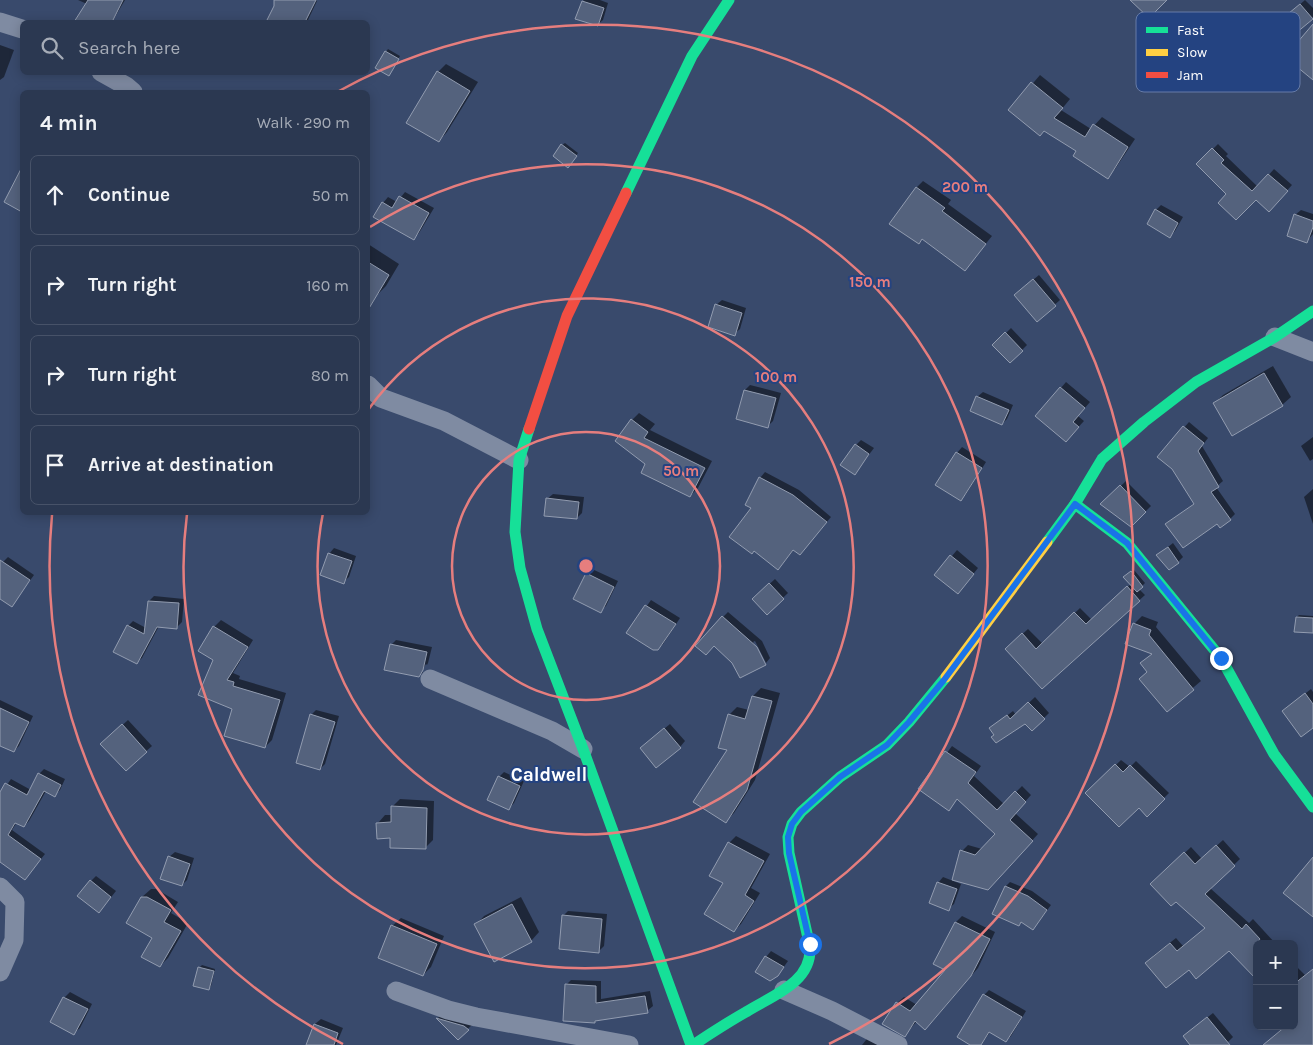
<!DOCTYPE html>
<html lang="en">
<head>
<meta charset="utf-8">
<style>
	:root { --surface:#2b3851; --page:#37435b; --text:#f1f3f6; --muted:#a6acb7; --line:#475268 }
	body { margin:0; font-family:Karla,sans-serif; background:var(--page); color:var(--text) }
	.controls { position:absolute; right:15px; bottom:15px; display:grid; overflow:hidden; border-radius:8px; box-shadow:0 2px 12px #0003 }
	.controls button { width:45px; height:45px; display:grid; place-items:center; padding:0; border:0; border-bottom:1px solid var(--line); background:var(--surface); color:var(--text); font:25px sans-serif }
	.stop { position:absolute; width:15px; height:15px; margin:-11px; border:4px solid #1a73e8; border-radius:50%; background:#fff }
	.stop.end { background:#1a73e8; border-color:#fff; box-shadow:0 1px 5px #0008 }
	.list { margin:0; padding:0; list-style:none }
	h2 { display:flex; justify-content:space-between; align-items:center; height:65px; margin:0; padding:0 20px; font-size:21px }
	h2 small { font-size:16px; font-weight:400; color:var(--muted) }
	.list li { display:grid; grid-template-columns:32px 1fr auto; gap:15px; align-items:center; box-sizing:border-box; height:80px; margin:0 10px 10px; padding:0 10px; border:1px solid var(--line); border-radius:8px }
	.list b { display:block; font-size:19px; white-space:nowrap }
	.list em { font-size:16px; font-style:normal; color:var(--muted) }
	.icon { flex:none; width:28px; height:28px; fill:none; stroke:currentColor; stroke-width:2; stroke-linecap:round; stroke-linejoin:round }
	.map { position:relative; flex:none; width:1313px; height:1045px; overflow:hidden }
	.search { position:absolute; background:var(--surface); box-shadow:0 2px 12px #0003; left:20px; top:20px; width:350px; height:55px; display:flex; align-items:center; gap:12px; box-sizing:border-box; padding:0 18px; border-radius:8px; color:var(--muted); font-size:19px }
	.panel { position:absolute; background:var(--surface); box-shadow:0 2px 12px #0003; left:20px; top:90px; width:350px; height:425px; border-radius:8px }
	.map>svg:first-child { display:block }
	.shadow { fill:#0007 }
	.building { fill:#54627d; stroke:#929cb0 }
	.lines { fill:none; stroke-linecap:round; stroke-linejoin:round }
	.street { stroke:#7f8ba2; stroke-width:19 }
	.fast { stroke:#16e098; stroke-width:11 }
	.slow { stroke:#ffcf43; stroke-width:11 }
	.jam { stroke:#f24e42; stroke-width:11 }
	.route { stroke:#1a73e8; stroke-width:6 }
	.ring { fill:none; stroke:#e67e7e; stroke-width:2.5 }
	.labels { text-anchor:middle; stroke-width:4; stroke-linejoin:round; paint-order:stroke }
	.district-label { font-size:19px; font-weight:bold; fill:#fff; stroke:#244381 }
	.key { fill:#244381; stroke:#667ba7; stroke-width:1 }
	.key-label { font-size:14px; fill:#fff }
	.centre { fill:#e67e7e; stroke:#244381; stroke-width:2.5 }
	.ring-label { font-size:15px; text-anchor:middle; font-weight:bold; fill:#e67e7e; stroke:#244381; stroke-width:4; stroke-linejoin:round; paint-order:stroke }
</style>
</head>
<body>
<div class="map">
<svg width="1313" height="1045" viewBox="0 0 1313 1045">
	<rect width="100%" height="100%" fill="#394a6c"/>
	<g class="shadow">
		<polygon points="78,0 125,0 112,22 76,22 87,4"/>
		<polygon points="278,0 316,0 317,1 307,22 268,22"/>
		<polygon points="584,0 600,0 608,3 603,20 597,25 583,1"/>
		<polygon points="1305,0 1313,8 1313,17 1296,31 1290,13"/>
		<polygon points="0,45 14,50 4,77 0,80"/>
		<polygon points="388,49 400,56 391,72 376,67"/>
		<polygon points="446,64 478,82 447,132 439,141 438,72"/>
		<polygon points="1040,75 1070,99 1061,110 1091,129 1102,117 1135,139 1115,169 1107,177 1078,151 1010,110"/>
		<polygon points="565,143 578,153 570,164 562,145"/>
		<polygon points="1218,144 1228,154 1226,156 1258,187 1274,169 1292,185 1269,210 1256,199 1228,194 1198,164"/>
		<polygon points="22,175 22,206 19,209"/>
		<polygon points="923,181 951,200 948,204 992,236 971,262 923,238 919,242 916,188"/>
		<polygon points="405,192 434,208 419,233 414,238 383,203 388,197 397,202"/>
		<polygon points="1161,205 1183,217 1175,231 1170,236 1156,210"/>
		<polygon points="1301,210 1313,214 1313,234 1307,241 1295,215"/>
		<polygon points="368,244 399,264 386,286 375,297 368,308"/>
		<polygon points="1039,275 1060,300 1037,320 1021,290"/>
		<polygon points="722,300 746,308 740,329 734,334 716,305"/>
		<polygon points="1011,328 1027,345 1010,362 994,345"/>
		<polygon points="1273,366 1291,397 1282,405 1215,403 1223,395"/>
		<polygon points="1066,382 1090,402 1078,416 1084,421 1071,435 1037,416"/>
		<polygon points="750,385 781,393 773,421 768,426 745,390"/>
		<polygon points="983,392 1013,405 1007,419 1002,424 977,397"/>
		<polygon points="639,413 655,424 650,430 712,461 698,488 690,496 647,464 632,420"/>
		<polygon points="1189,422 1208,438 1202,446 1223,481 1216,487 1235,514 1230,519 1217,522 1167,524 1195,503 1173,468 1159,456"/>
		<polygon points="1313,437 1313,459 1310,461 1301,446"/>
		<polygon points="861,440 874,448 855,473 856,445"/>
		<polygon points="962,447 986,462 966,494 961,499 937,484 957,453"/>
		<polygon points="765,472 799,490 831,517 805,548 794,549 783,563 753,508 760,478"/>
		<polygon points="1126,481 1151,506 1131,526 1102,504"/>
		<polygon points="1313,489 1313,524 1304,497"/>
		<polygon points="553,494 584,497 582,513 577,518 547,499"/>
		<polygon points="1173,543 1183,557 1178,562 1158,555"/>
		<polygon points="334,548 356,556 349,577 343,582 329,554"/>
		<polygon points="957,550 978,568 963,587 936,575"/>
		<polygon points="8,557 34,575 12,605 0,597 0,565"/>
		<polygon points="592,569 618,581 606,606 600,611 587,574"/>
		<polygon points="1134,570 1145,583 1139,589 1145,595 1043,688 1006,649 1028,629 1043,644 1080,608 1092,620 1131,584 1127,575"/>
		<polygon points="775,579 788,593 767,613 753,599"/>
		<polygon points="154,596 184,599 182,622 177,627 159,626 142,658 136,663 128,626 133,621 146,628 149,601"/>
		<polygon points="651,600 680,618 663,644 658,649 628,633"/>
		<polygon points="728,612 762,641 770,658 766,663 755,641 753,642 764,664 733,662 723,617"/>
		<polygon points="1299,615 1313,616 1313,632 1297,617"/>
		<polygon points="1142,616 1158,622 1156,627 1201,681 1167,710 1148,671 1142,663 1153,653 1134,624"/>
		<polygon points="221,620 253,640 233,673 240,676 239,679 286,693 272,740 265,747 234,709 214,660 214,627"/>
		<polygon points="396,640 432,647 428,663 427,665 426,664 421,672 423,672 419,676 391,645"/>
		<polygon points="761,688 780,693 755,780 734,813 726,821 729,715 737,707 749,710 753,696"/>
		<polygon points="1311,689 1313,692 1313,726 1283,711"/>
		<polygon points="1035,697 1049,713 1032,730 1025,722 991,728 1013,711 1016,715"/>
		<polygon points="0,700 33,716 19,746 14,751 0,744"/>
		<polygon points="316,710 339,716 325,764 320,769 311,715"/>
		<polygon points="128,720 152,746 126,769 102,744"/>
		<polygon points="670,724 685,741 680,747 647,743"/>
		<polygon points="952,746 981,766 974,776 1004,804 1022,786 1031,795 1015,813 1038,834 994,882 962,851 968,845 982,849 996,834 958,798 948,809 920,789"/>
		<polygon points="1121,760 1130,767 1136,761 1169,793 1147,815 1139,806 1087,793"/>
		<polygon points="44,769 65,779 60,790 55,795 46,791 29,821 24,826 17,822 12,830 45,854 29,874 0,847 0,795 11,779 31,790 39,774"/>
		<polygon points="504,772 524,781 514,803 509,808 499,777"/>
		<polygon points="400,799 434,801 433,840 425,848 391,837 378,823 385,815 392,815 392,807"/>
		<polygon points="736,836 770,854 751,888 760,893 741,924 734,931 724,883 729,843"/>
		<polygon points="1223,840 1240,859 1210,888 1249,923 1253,919 1276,944 1257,944 1229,949 1189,968 1153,956 1176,938 1183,946 1206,928 1176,900 1152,884 1191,847 1202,859"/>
		<polygon points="175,852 194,858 187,880 182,885 169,857"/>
		<polygon points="96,876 116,891 104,906 91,881"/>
		<polygon points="943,877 961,884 954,904 948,909 938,883"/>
		<polygon points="1010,882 1032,891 1051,905 1037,924 1022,921 1019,925 1006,886"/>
		<polygon points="151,889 156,889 178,902 171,913 188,923 168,958 160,966 142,897"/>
		<polygon points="521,897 539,932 531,941 476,925 484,916"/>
		<polygon points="568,911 607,914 604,946 599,951 563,916"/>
		<polygon points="962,916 995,932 978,968 932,1022 917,1021 905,1035 897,1003 904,997 917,1005 947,970 956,922"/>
		<polygon points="401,918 444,936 431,967 423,975 392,926"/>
		<polygon points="771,951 788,961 778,975 766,957"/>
		<polygon points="1294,964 1305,975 1313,969 1313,1045 1270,1045 1294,1026"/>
		<polygon points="202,965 215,969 211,986 209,989 199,968"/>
		<polygon points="571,980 601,981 601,999 650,991 653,1006 647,1011 597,1019 595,1022 566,985"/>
		<polygon points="989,990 1026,1011 1011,1036 1006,1041 990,1032 981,1045 972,1045 984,995"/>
		<polygon points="70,992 92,1004 80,1028 74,1033 52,1022 64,998"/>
		<polygon points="442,1013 473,1024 458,1038 438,1018"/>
		<polygon points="1213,1013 1233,1037 1225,1045 1192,1045 1190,1031"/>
		<polygon points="321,1019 343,1028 336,1045 307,1045 315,1024"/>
		<polygon points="870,1035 885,1045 862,1045"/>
	</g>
	<g class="building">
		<polygon points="88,0 123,0 112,22 74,22"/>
		<polygon points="274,0 316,0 305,22 266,22 274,6"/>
		<polygon points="1130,0 1167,0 1149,18"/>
		<polygon points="582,1 604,8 598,26 575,19"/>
		<polygon points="1300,4 1313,19 1296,33 1283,18"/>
		<polygon points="1313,24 1313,80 1285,57"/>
		<polygon points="385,51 399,59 389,76 375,68"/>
		<polygon points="437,71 470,91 439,142 406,123"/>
		<polygon points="1031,82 1063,108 1054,118 1085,137 1093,124 1128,147 1108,179 1073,156 1076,151 1044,131 1040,136 1008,110"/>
		<polygon points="561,144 577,156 568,168 553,156"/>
		<polygon points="1212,148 1224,160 1221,163 1252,191 1268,174 1288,191 1269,212 1256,200 1236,220 1218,203 1226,194 1196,164"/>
		<polygon points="22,167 22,212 4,202"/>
		<polygon points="916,187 945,208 942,211 986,244 965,271 922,239 919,244 889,224"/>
		<polygon points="399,196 429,213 414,240 373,217 382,202 392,208"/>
		<polygon points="1155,209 1178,223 1170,238 1147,224"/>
		<polygon points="1294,214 1313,221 1313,227 1307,243 1287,236"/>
		<polygon points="368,262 389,275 368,310"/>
		<polygon points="1033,279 1056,306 1037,322 1014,295"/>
		<polygon points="715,304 742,313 735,336 708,327"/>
		<polygon points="1005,332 1023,351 1010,363 992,345"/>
		<polygon points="1264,373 1283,406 1232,436 1213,403"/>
		<polygon points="1060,387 1085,408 1073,422 1079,427 1066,442 1035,416"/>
		<polygon points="744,390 776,398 768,428 736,419"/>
		<polygon points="976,396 1009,410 1002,425 970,411"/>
		<polygon points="631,419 648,432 644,438 705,468 690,497 641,473 645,464 615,441"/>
		<polygon points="1183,426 1204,443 1198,451 1219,487 1211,492 1231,520 1220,528 1217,524 1183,548 1165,524 1194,504 1172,469 1157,457"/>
		<polygon points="855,444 869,454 855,475 840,465"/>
		<polygon points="956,452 982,468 961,501 935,485"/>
		<polygon points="759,477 793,495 827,522 800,555 793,550 778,570 754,551 752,554 729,537 751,508 745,505"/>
		<polygon points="1120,485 1146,512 1131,527 1100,504"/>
		<polygon points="546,498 579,502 577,519 544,516"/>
		<polygon points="1168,547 1179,563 1169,570 1156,555"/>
		<polygon points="328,553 352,561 344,584 320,575"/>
		<polygon points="950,555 974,574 958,594 934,575"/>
		<polygon points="0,560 30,580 12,607 0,599"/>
		<polygon points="1131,571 1143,587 1137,592 1123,577"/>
		<polygon points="586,573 614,587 601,613 573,599"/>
		<polygon points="769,583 784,599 767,615 752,599"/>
		<polygon points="1127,586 1140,601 1042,689 1005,649 1022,633 1036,649 1074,612 1086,624"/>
		<polygon points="148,601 179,603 177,629 157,627 137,664 113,652 127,625 144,634"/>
		<polygon points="645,605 676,624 658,650 653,650 626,633"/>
		<polygon points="722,616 757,647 766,665 740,678 732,663 714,646 706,655 695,646"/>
		<polygon points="1296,617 1313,618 1313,633 1294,632"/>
		<polygon points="1133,623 1151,630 1149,635 1194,690 1167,712 1139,679 1147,672 1140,663 1152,654 1125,644"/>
		<polygon points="213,626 248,647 227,680 234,682 233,686 280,700 265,748 224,736 232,709 198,695 213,660 198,651"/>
		<polygon points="390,644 427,652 423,670 419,677 384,670"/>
		<polygon points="1305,693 1313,704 1313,728 1301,737 1282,711"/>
		<polygon points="752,696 772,701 747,790 726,823 693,802 727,750 718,748 728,714 745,719"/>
		<polygon points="1028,702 1045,719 1032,731 1025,724 996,743 991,737 994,735 989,728 1007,715 1010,719"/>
		<polygon points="0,708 29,722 14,752 0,746"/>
		<polygon points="310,714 335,722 320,770 296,763"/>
		<polygon points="122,724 147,752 126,771 100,744"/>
		<polygon points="664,728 681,748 656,768 640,748"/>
		<polygon points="945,751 976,772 968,783 997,810 1015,791 1026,802 1010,820 1033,841 988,890 952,880 960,850 975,855 995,834 957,799 949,811 918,789"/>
		<polygon points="1115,764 1123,772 1130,765 1165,799 1147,817 1139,808 1119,827 1085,793"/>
		<polygon points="38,773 61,785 55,797 44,791 24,827 15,823 8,835 41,859 25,880 0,862 0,792 5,783 27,795"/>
		<polygon points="498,776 520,786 509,810 487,800"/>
		<polygon points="391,806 427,808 426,849 390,848 390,838 377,839 376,823 391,822"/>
		<polygon points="728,842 764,861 745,895 754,901 734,932 704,914 723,883 709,876"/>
		<polygon points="1216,845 1235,866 1205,894 1242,929 1246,924 1260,939 1257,943 1257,980 1229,951 1196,979 1189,970 1166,988 1145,963 1170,943 1177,951 1205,928 1176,902 1171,906 1150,884 1184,852 1195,864"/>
		<polygon points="168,856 190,864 182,886 160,879"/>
		<polygon points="1313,857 1313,917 1283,893"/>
		<polygon points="90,880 111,897 99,913 77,896"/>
		<polygon points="937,882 957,889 949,911 929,903"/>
		<polygon points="1005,886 1028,896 1047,910 1033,930 1021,922 1019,926 992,914"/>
		<polygon points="141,897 147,897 171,910 164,922 181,931 160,967 141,957 152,938 126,923"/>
		<polygon points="512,904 532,942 494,962 474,924"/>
		<polygon points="562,915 602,919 599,953 559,949"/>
		<polygon points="955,922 990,939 971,976 925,1030 915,1021 905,1037 882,1024 896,1002 910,1011 945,970 933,964"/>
		<polygon points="391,925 437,944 423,976 378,958"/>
		<polygon points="765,956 784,967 778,976 770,981 755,972"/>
		<polygon points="198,967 214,971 209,990 193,986"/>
		<polygon points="1313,969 1313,1045 1263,1045 1286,1026 1294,1026 1294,984"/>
		<polygon points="565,984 596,986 596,1003 645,996 648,1013 595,1021 595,1023 563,1021"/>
		<polygon points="983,994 1022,1017 1006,1042 989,1032 981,1045 970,1045 957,1037"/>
		<polygon points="63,997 88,1009 74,1035 50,1022"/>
		<polygon points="1207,1017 1230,1045 1190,1045 1183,1036"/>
		<polygon points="436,1018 464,1026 469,1030 458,1040"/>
		<polygon points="314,1024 338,1033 334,1045 306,1045"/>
	</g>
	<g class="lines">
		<g class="street">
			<polyline points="0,22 22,29"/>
			<polyline points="101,72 126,86 133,92"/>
			<polyline points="1275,337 1313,352"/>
			<polyline points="368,385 381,398 444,421 519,460"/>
			<polyline points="430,679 552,731 583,749"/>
			<polyline points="0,887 15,902 14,940 0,972"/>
			<polyline points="784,990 832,1011 898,1045"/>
			<polyline points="396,991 448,1010 476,1017 629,1045"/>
		</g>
		<g class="fast">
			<polyline points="626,193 692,56 729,0"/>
			<polyline points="529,429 519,460 515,532 520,568 537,629 583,749 691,1045"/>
			<polyline points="1075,504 1127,543 1221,658 1274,754 1313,807"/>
			<polyline points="1047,542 1075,504 1102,459 1144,422 1196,382 1275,337 1313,311"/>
			<path d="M693,1045C710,1034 728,1022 746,1012C771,996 812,983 810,947L789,853L788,837L792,824L801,812L840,777L887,745L909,722L946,677"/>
		</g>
		<polyline class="slow" points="946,677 1047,542"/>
		<polyline class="jam" points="529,429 567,316 626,193"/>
	</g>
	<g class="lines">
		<polyline class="route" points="810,944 789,853 788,837 792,824 801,812 840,777 887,745 909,722 944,680 1075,504 1127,543 1221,658"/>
	</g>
	<g class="ring">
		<circle cx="586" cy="566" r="134"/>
		<path d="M368 410A268 268 0 1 1 323 513"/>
		<path d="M370 227A402 402 0 1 1 187 514"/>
		<path d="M343 1044A536 536 0 0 1 52 515M339 91A536 536 0 1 1 829 1044"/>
	</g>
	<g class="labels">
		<g class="district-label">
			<text x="549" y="781">Caldwell</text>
		</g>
	</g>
	<rect x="1136" y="12" width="164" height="80" rx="8" class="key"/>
	<rect x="1146" y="27" width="22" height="6" fill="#16e098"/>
	<rect x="1146" y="49" width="22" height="7" fill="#ffcf43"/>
	<rect x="1146" y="72" width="22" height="6" fill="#f24e42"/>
	<g class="key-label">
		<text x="1177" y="35">Fast</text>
		<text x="1177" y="57">Slow</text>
		<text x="1177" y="80">Jam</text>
	</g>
	<circle cx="586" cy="566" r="8" class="centre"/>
	<g class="ring-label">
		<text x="965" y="192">200 m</text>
		<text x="870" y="287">150 m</text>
		<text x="776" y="382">100 m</text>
		<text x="681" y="476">50 m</text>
	</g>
</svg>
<div class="controls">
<button>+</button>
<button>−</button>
</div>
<div class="stop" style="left:810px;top:944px"></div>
<div class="stop end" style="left:1221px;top:658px"></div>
<div class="search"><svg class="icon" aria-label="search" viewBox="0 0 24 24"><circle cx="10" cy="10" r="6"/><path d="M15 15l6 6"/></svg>Search here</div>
<section class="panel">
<h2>4 min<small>Walk · 290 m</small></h2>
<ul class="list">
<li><svg class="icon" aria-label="ahead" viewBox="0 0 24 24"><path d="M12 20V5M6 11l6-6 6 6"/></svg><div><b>Continue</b></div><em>50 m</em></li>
<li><svg class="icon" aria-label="right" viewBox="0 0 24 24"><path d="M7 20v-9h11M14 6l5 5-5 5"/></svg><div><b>Turn right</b></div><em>160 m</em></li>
<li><svg class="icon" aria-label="right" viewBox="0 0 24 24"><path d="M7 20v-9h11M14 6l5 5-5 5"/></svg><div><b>Turn right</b></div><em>80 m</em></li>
<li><svg class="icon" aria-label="arrive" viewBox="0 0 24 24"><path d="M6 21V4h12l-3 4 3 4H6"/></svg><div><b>Arrive at destination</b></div></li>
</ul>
</section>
</div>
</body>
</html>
